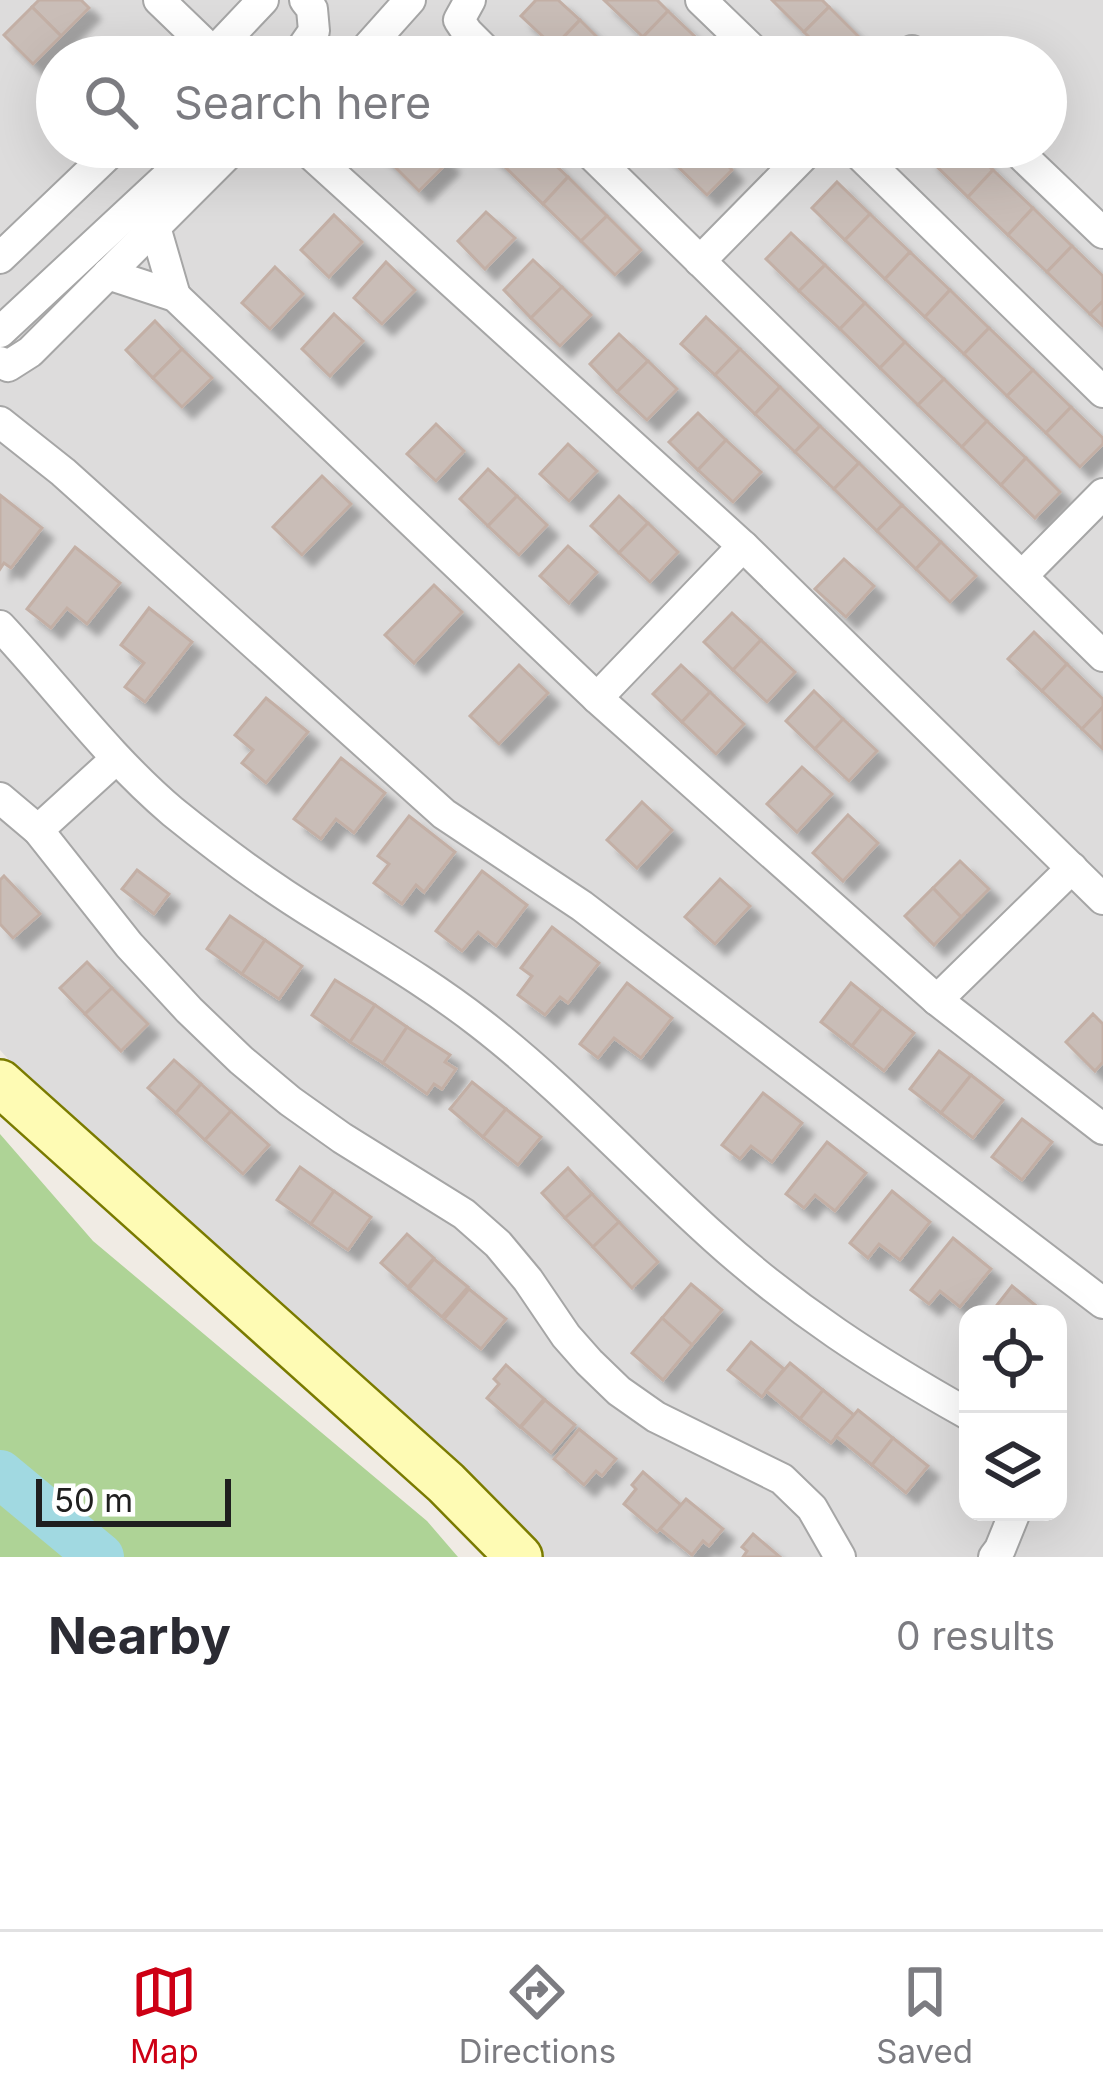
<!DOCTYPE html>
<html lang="en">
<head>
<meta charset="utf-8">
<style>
	:root { --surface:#fff; --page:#f7f7f7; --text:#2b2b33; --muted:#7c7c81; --line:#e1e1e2; --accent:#cd0014 }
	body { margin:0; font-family:Inter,sans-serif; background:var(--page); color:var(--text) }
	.controls { position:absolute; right:36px; bottom:36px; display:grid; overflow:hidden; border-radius:24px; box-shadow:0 12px 48px #0002 }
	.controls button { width:108px; height:108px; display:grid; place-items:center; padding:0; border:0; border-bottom:3px solid var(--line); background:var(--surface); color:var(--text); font:60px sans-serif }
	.scale { position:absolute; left:36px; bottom:30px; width:195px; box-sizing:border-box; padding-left:12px; border:6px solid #1f1f1f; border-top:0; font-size:33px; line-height:42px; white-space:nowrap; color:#1f1f1f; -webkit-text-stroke:9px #fff; paint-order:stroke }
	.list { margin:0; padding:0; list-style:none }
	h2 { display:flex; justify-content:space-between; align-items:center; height:156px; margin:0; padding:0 48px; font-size:51px }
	h2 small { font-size:39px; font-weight:400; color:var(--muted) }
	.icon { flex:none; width:66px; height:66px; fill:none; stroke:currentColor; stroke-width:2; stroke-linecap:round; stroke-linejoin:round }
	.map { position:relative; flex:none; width:1103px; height:1557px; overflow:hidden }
	.search { position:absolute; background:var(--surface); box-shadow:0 12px 48px #0002; left:36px; right:36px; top:36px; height:132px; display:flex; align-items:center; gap:30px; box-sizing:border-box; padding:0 42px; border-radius:66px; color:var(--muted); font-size:45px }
	.sheet { height:372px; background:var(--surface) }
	nav { display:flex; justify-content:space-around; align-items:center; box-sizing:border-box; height:168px; border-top:3px solid var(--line); background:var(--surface); font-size:33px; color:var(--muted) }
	nav a { display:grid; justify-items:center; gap:6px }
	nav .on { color:var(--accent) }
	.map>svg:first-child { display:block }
	.residential { fill:#dddcdc; fill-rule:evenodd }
	.forest { fill:#aed396 }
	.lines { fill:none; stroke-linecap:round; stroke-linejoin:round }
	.river { stroke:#a1d9e1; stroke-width:48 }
	.building { fill:#c9bdb7; stroke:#c3afa5; stroke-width:3; filter:url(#shadow) }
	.street-casing { stroke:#a6a6a6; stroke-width:34 }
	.secondary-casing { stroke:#7a7b00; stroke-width:50 }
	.street { stroke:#fff; stroke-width:30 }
	.secondary { stroke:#fefbb4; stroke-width:45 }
</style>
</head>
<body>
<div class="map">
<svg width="1103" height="1557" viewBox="0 0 1103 1557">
	<defs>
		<filter id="shadow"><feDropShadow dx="11" dy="11" stdDeviation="3" flood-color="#0004"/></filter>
	</defs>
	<rect width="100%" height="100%" fill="#f0ebe4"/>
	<path class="residential" d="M0,0H1103V1557H544L526,1531L59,1116L0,1050ZM57,57H1046V147H57ZM968,1314H1058V1512H968Z"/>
	<polygon class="forest" points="0,1134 93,1241 427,1521 458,1557 0,1557"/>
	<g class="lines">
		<polyline class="river" points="0,1474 100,1557"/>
	</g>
	<g class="building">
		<polygon points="39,0 81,0 89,8 61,36 32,7"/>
		<polygon points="536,0 558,0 580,20 554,47 521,16"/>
		<polygon points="604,0 657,0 668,11 643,37"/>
		<polygon points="772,0 822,0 829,7 804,32"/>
		<polygon points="32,7 61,36 33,64 4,35"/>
		<polygon points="829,7 860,38 842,57 829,57 804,32"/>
		<polygon points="668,11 708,49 700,57 664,57 643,37"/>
		<polygon points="580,20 617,57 565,57 554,47"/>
		<polygon points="374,147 404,147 390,162"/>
		<polygon points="404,147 433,147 448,162 419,191 390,162"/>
		<polygon points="483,147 521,147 503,165"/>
		<polygon points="521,147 536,147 568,177 543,204 503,165"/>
		<polygon points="658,147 688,147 673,162"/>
		<polygon points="688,147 710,147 732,170 707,195 673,162"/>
		<polygon points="939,147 969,147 993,170 968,197 928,158"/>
		<polygon points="993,170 1033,208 1008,235 968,197"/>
		<polygon points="568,177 607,216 581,241 543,204"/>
		<polygon points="837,182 870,214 845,240 812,208"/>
		<polygon points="1033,208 1072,246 1047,272 1008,235"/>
		<polygon points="486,212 515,238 485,269 458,241"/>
		<polygon points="870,214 910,252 885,279 845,240"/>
		<polygon points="334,215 362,242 329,277 301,250"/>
		<polygon points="607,216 641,250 615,275 581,241"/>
		<polygon points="791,233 825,265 799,291 766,259"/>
		<polygon points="1072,246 1103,276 1103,301 1090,314 1047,272"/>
		<polygon points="910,252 950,290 925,317 885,279"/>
		<polygon points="533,260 562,287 531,318 504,290"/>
		<polygon points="386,262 415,290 382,324 354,298"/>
		<polygon points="825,265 865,303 840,329 799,291"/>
		<polygon points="275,267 303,294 270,329 242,303"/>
		<polygon points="562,287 591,315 560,346 531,318"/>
		<polygon points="950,290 989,328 964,354 925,317"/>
		<polygon points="1103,301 1103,326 1090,314"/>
		<polygon points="865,303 905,342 880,368 840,329"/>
		<polygon points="334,314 363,341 330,376 302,349"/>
		<polygon points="706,317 740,349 715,375 681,344"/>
		<polygon points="155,321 182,349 153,378 126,350"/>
		<polygon points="989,328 1033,370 1007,396 964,354"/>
		<polygon points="619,334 648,361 617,392 590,364"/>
		<polygon points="905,342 944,379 918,405 880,368"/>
		<polygon points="182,349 212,378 182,407 153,378"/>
		<polygon points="740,349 780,387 755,414 715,375"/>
		<polygon points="648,361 677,389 647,420 617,392"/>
		<polygon points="1033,370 1071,407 1046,433 1007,396"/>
		<polygon points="944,379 987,421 962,447 918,405"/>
		<polygon points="780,387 820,426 795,452 755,414"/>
		<polygon points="1071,407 1103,438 1103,444 1080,467 1046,433"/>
		<polygon points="698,413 726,440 698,470 669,442"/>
		<polygon points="987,421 1026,458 1001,485 962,447"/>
		<polygon points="436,424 464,451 436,481 407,454"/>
		<polygon points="820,426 859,463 834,489 795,452"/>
		<polygon points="726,440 761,472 733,502 698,470"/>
		<polygon points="568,444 597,471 569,501 540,474"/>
		<polygon points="1026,458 1060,492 1035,518 1001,485"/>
		<polygon points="859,463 902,505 877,531 834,489"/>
		<polygon points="488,469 517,496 488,526 460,499"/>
		<polygon points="322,476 351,504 302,555 273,527"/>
		<polygon points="0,495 42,528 11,568 4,563 0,569"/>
		<polygon points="517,496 547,525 519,555 488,526"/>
		<polygon points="619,496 648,523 619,553 591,526"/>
		<polygon points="902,505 941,542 916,569 877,531"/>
		<polygon points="648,523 678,552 650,582 619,553"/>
		<polygon points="941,542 976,576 950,602 916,569"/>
		<polygon points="568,546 597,572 569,603 540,576"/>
		<polygon points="75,547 120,583 87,624 67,608 51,628 27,609"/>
		<polygon points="844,559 874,586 846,617 815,589"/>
		<polygon points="434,585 462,612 414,663 385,635"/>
		<polygon points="149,608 192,642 145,702 125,687 144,663 121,645"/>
		<polygon points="732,613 761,640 733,670 704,642"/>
		<polygon points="1034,632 1067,664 1042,691 1008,659"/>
		<polygon points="761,640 795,672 767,702 733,670"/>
		<polygon points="1067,664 1103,699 1103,707 1082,729 1042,691"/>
		<polygon points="519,665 548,693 499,744 470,716"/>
		<polygon points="681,665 710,692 682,722 653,694"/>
		<polygon points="814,691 843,719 815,749 786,721"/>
		<polygon points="710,692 744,724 716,754 682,722"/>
		<polygon points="266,698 308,732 266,783 242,763 253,750 235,735"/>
		<polygon points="1103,707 1103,749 1082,729"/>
		<polygon points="843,719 877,751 849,781 815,749"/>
		<polygon points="341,758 385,793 354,833 336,819 321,839 294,819"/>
		<polygon points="802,767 832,794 797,832 767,804"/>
		<polygon points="642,802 672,830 637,868 607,840"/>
		<polygon points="848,815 878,843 843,881 813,853"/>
		<polygon points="409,816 455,852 424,892 416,885 402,904 374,883 389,864 378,856"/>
		<polygon points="960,861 989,889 961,917 933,888"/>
		<polygon points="137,870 169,894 154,914 122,889"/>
		<polygon points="482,871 527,905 496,946 478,932 462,951 436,931"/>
		<polygon points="4,876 40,914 13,938 0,924 0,880"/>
		<polygon points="720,879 750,906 715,944 685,917"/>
		<polygon points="933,888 961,917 934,945 905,916"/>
		<polygon points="230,916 265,940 242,974 207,949"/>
		<polygon points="552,927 599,963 568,1003 560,997 545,1015 518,995 532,976 521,968"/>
		<polygon points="265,940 302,966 279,999 242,974"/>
		<polygon points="87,962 112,988 85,1014 60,988"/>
		<polygon points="335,980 375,1005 350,1042 312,1015"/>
		<polygon points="627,983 672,1018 641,1058 614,1038 598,1058 580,1044"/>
		<polygon points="851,983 882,1008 852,1046 821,1022"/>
		<polygon points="112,988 148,1024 121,1051 85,1014"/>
		<polygon points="375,1005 407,1027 383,1063 350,1042"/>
		<polygon points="882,1008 914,1033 884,1071 852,1046"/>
		<polygon points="1093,1014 1103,1024 1103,1062 1095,1071 1066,1042"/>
		<polygon points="407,1027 450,1055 445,1062 456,1069 442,1089 434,1084 427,1094 383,1063"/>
		<polygon points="939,1051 971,1075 941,1113 910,1089"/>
		<polygon points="174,1060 201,1084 176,1113 148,1088"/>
		<polygon points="971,1075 1003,1100 973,1138 941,1113"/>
		<polygon points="472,1082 506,1109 483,1137 450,1109"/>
		<polygon points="201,1084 231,1111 205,1140 176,1113"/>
		<polygon points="763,1093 802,1123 772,1162 751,1146 740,1159 722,1145"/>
		<polygon points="506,1109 541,1137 518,1165 483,1137"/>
		<polygon points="231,1111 269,1145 243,1174 205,1140"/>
		<polygon points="1022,1119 1052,1142 1022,1180 992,1157"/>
		<polygon points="827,1142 866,1173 835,1211 815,1195 804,1208 786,1194"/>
		<polygon points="300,1167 334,1191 311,1224 277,1200"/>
		<polygon points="568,1168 592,1194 565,1218 542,1193"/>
		<polygon points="334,1191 371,1217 348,1250 311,1224"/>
		<polygon points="892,1191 930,1222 900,1260 879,1244 868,1258 850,1243"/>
		<polygon points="592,1194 619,1222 593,1247 565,1218"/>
		<polygon points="619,1222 658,1262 632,1288 593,1247"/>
		<polygon points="407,1234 434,1258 408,1287 381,1263"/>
		<polygon points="953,1238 991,1269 960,1307 940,1291 929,1304 911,1290"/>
		<polygon points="434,1259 468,1287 442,1317 409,1289"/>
		<polygon points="691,1284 722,1310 692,1345 662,1318"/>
		<polygon points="1012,1286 1046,1314 990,1314"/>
		<polygon points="469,1289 506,1319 481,1349 444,1319"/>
		<polygon points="662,1318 692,1345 663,1380 632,1353"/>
		<polygon points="751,1342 784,1369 762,1397 728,1370"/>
		<polygon points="790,1363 823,1390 800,1419 766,1391"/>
		<polygon points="506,1365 544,1399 520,1427 487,1398 499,1384 494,1379"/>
		<polygon points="823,1390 854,1415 831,1443 800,1419"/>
		<polygon points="545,1400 575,1425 551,1453 521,1427"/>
		<polygon points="858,1410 893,1438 872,1465 836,1436"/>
		<polygon points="579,1429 616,1459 602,1476 596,1471 584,1485 554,1459"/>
		<polygon points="893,1438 928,1466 906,1493 872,1465"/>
		<polygon points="643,1472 681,1505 657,1532 624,1504 636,1489 632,1485"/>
		<polygon points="686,1499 723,1529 709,1546 703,1541 692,1555 660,1529"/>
		<polygon points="753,1534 780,1557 743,1557 747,1551 742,1547"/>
	</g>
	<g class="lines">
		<defs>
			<g id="street">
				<polyline points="159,0 214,53"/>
				<polyline points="470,0 459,20 467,32 492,57"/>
				<polyline points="701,0 760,57"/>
				<polyline points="912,51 918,57"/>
				<polyline points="209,57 263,0"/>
				<polyline points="296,57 314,31 312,9 305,0"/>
				<polyline points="359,57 410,0"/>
				<polyline points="303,147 743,546 1103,899"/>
				<polyline points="584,147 1103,656"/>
				<polyline points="852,147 1103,392"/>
				<polyline points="1013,147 1103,233"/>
				<polyline points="155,227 175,296"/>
				<polyline points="0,258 116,147"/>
				<polyline points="700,261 812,147"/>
				<polyline points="108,274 175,296 597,698 937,1000 1103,1129"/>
				<polyline points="0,332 199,147"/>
				<polyline points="0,362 8,366 30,352 235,147"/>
				<polyline points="0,422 63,472 444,814 582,906 1103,1303"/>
				<polyline points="1022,576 1103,494"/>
				<path d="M0,626C58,688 108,757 173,812C220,850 270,887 321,918C375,952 430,984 480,1023C564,1088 636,1167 715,1238C796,1311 874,1361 968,1414"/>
				<polyline points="597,698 743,546"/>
				<polyline points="0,798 38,830 129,945 189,1010 241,1060 290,1101 342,1138 464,1214 498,1244 528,1280 566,1336 589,1362 619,1391 656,1417 782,1479 812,1508 840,1557"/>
				<polyline points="38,830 116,759"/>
				<polyline points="937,1000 1072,868"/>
				<polyline points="994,1557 1000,1549 1015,1512"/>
			</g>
			<polyline id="secondary" points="0,1083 446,1483 519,1557"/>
		</defs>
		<use href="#street" class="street-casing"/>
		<use href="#secondary" class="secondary-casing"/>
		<use href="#street" class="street"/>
		<use href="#secondary" class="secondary"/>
	</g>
</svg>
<div class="controls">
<button><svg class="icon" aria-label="locate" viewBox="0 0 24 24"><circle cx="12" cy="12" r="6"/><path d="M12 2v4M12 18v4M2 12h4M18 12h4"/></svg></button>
<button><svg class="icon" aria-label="layers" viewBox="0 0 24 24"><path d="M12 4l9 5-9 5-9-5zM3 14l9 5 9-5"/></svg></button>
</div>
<div class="scale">50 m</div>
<div class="search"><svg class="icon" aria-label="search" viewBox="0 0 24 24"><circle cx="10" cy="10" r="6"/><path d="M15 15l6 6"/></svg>Search here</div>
</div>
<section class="sheet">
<h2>Nearby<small>0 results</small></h2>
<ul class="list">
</ul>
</section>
<nav>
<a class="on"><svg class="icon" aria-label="map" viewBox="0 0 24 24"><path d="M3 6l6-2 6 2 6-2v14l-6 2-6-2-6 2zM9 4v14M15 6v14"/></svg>Map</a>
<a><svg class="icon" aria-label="directions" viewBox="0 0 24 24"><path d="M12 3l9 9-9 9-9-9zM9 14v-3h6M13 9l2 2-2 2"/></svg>Directions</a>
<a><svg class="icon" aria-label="saved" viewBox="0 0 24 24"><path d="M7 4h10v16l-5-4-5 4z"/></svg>Saved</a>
</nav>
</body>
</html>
